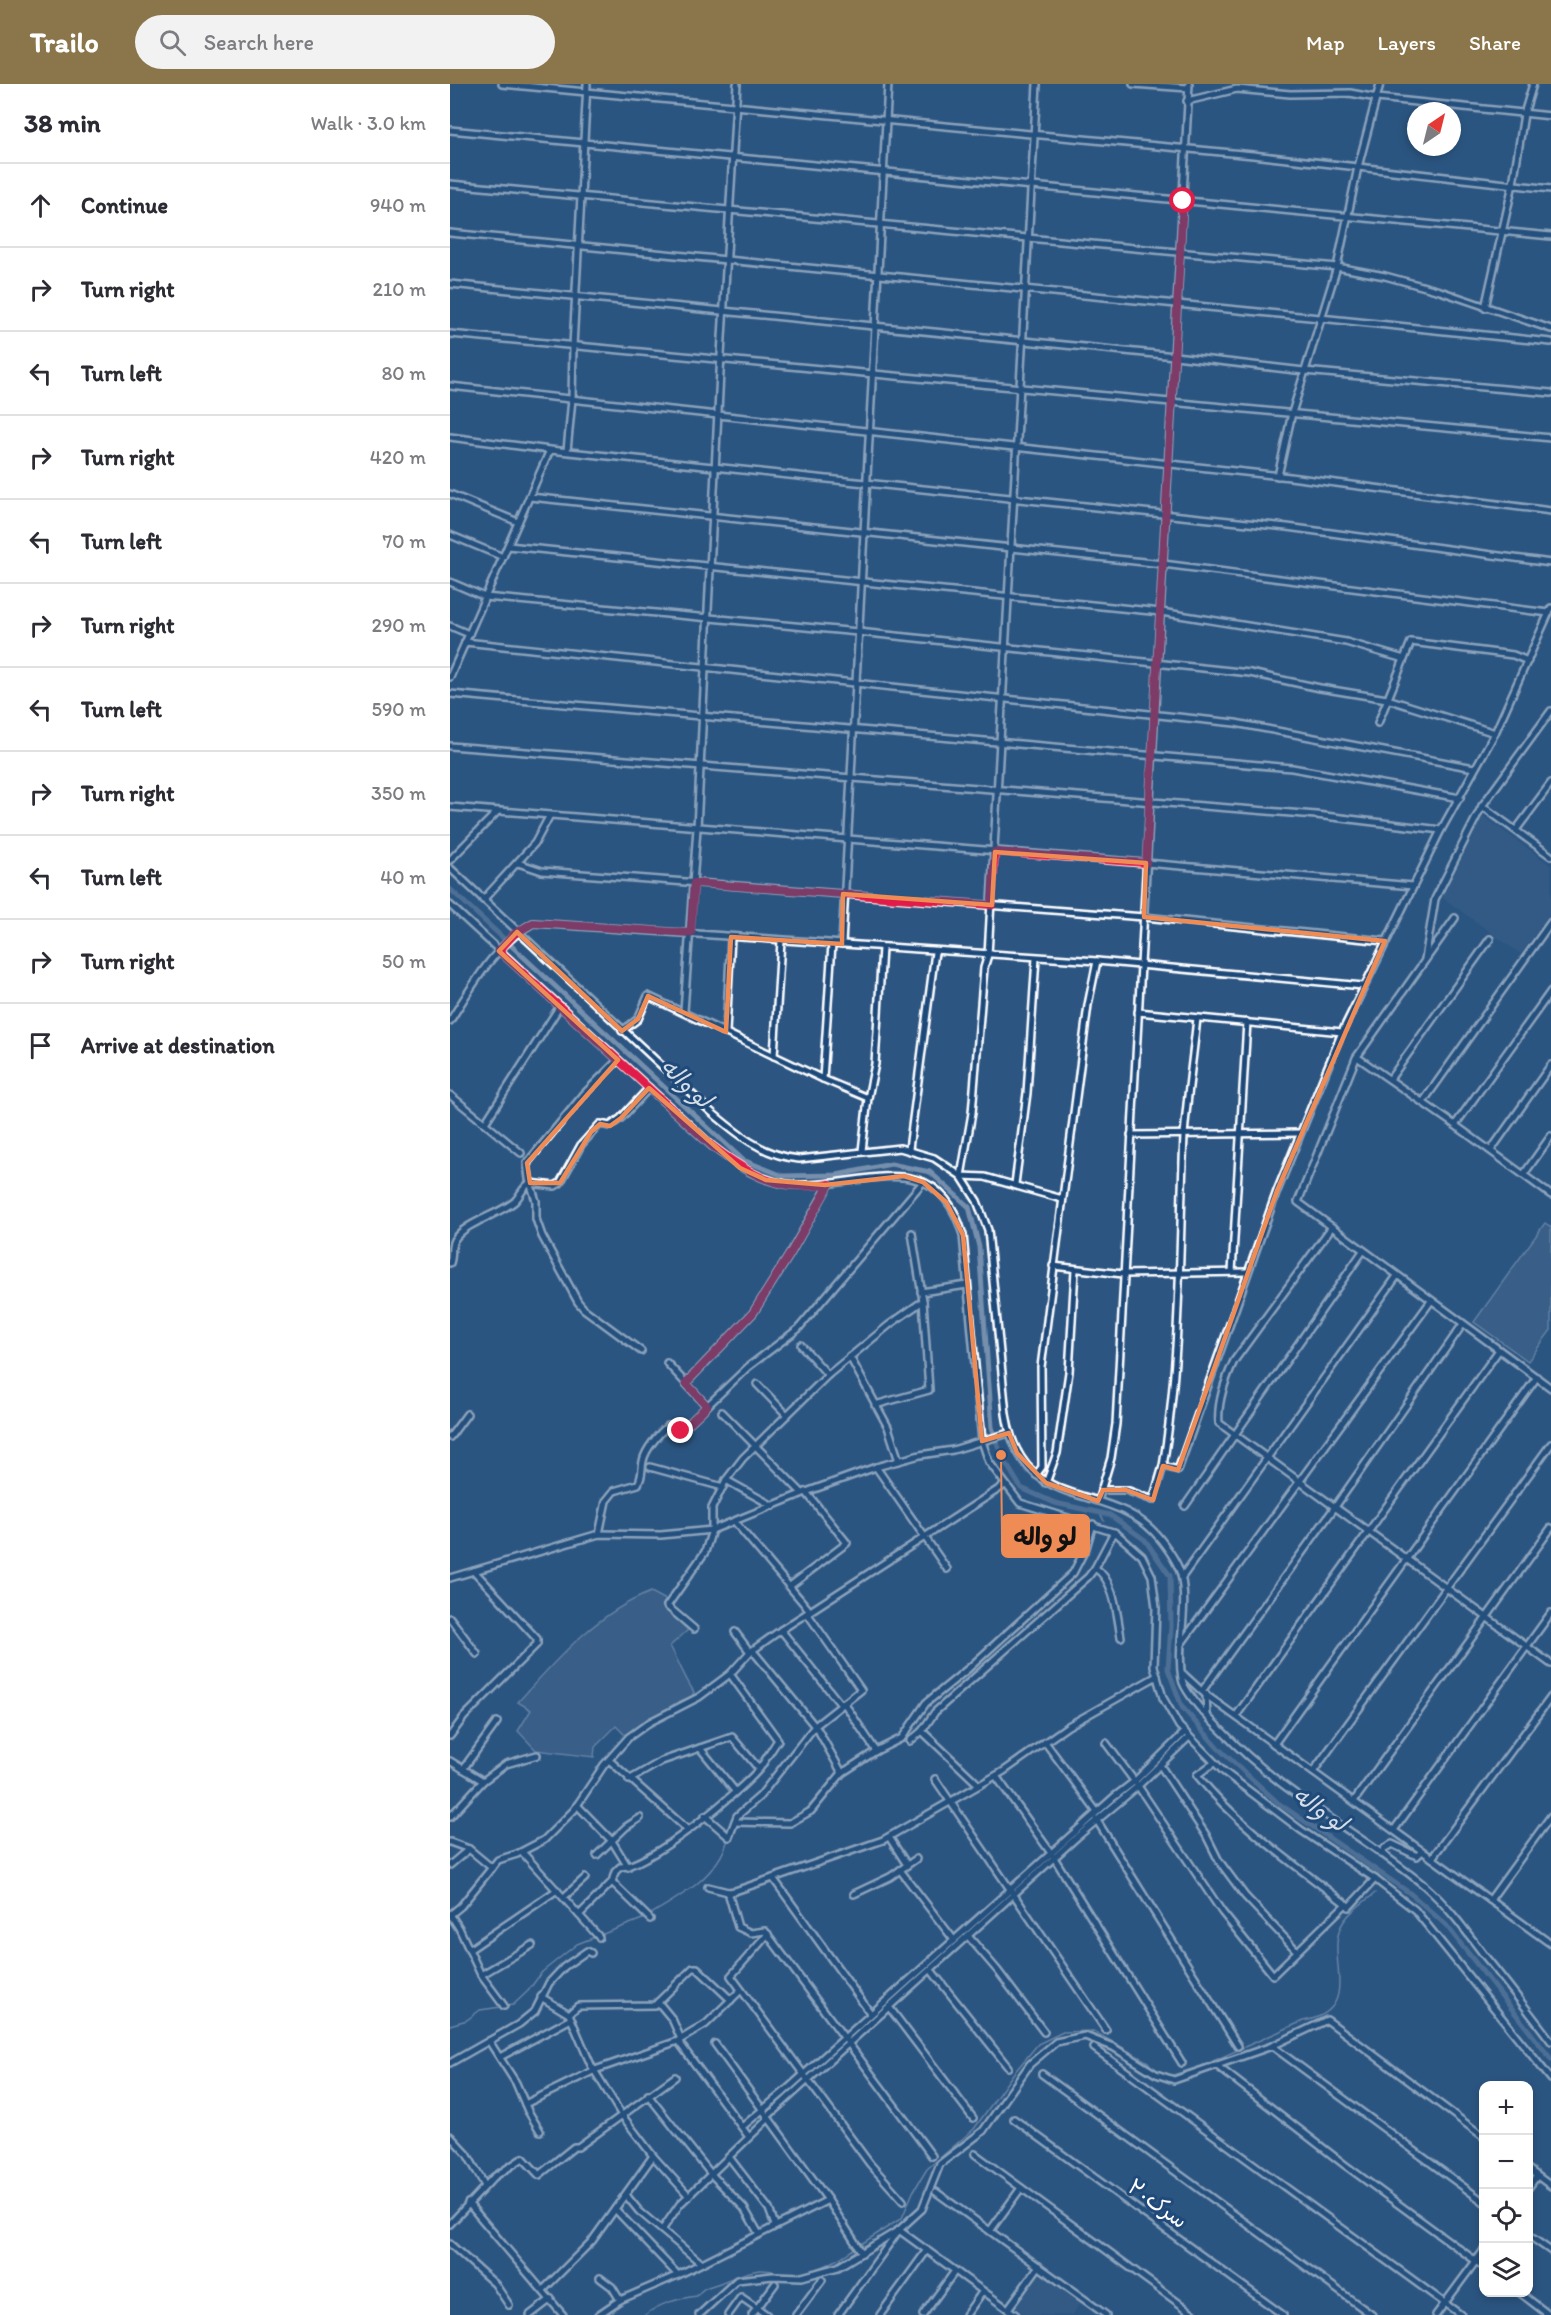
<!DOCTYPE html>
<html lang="en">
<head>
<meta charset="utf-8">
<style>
	:root { --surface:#fff; --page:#f2f2f3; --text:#2b2b33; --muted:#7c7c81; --line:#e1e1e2; --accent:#8a764a }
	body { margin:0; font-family:Itim,"Playpen Sans Arabic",sans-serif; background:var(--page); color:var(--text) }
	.controls { position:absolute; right:18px; bottom:18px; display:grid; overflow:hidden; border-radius:12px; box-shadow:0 3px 9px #0003 }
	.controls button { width:54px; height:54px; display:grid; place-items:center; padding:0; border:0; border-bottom:2px solid var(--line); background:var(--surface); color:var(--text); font:30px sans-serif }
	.compass { position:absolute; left:957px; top:18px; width:54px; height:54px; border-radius:50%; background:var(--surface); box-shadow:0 3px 9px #0003; rotate:35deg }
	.stop { position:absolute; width:18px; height:18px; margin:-14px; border:4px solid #e11d48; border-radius:50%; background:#fff }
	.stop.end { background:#e11d48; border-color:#fff; box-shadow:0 2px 6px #0008 }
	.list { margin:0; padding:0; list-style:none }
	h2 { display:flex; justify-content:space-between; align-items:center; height:78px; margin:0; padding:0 24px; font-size:26px }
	h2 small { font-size:20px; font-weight:400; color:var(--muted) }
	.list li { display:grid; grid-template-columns:39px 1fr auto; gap:18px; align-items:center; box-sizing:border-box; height:84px; padding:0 24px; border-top:2px solid var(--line) }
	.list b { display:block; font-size:22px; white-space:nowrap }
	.list em { font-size:20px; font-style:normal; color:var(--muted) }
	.icon { flex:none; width:33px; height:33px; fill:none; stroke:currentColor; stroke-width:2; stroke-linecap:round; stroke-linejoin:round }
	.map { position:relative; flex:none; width:1101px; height:2231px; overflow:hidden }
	header { display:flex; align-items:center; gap:36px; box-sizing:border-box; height:84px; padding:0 30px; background:var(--accent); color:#fff }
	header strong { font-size:28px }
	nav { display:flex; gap:33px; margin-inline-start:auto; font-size:21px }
	.search { width:420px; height:54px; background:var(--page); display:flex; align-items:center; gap:15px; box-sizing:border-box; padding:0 21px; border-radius:33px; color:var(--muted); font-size:22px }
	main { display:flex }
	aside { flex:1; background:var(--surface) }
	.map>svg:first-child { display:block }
	.built { fill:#3b618b }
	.green { fill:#486b92; stroke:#a4b5c8; stroke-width:1.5 }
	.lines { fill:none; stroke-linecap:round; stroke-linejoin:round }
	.stream { stroke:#acbcce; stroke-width:1.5 }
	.canal { stroke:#748fad; stroke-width:5 }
	.minor-casing { stroke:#fff; stroke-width:10 }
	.minor { stroke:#1f4a7a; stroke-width:5 }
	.route { stroke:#e11d48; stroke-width:8 }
	.marked { fill:none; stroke:#ef8b55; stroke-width:4.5; stroke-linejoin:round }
	.labels { text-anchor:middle; stroke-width:6; stroke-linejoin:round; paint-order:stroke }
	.street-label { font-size:22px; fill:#fff; stroke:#1f4a7a }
	.water-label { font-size:24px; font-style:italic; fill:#d5dde6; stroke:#1f4a7a }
	.leader { fill:none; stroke:#ef8b55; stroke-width:2 }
	.callout-dot { fill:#ef8b55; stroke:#1f4a7a; stroke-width:2 }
	.callout { fill:#ef8b55; stroke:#ef8b55; stroke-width:2 }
	.callout-label { font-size:24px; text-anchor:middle; font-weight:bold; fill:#111 }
</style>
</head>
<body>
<header>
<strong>Trailo</strong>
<div class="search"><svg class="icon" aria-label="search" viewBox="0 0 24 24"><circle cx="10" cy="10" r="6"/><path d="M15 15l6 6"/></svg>Search here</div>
<nav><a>Map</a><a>Layers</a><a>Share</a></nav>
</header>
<main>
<aside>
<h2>38 min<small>Walk · 3.0 km</small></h2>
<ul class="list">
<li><svg class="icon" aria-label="ahead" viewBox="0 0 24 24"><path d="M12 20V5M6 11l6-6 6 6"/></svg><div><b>Continue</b></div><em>940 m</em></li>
<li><svg class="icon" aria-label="right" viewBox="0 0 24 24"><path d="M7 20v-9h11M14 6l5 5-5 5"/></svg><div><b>Turn right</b></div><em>210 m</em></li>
<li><svg class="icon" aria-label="left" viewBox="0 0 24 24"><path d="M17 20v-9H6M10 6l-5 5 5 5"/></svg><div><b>Turn left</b></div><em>80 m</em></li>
<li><svg class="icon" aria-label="right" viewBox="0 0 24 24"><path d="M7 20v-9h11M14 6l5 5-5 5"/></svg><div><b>Turn right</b></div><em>420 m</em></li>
<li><svg class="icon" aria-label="left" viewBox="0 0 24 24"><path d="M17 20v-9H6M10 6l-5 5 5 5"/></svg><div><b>Turn left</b></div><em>70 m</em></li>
<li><svg class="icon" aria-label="right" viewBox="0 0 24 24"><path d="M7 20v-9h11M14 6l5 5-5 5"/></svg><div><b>Turn right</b></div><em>290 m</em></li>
<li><svg class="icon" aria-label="left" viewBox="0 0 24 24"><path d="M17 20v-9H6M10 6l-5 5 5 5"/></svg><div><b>Turn left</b></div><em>590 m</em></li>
<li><svg class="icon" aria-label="right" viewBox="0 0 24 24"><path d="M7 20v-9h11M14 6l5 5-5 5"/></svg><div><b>Turn right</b></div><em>350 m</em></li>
<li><svg class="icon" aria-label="left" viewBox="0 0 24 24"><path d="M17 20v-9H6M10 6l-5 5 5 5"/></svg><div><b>Turn left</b></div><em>40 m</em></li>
<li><svg class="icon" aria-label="right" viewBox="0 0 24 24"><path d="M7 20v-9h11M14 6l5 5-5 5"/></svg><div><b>Turn right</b></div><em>50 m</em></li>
<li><svg class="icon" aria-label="arrive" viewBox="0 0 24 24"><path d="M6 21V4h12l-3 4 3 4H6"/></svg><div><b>Arrive at destination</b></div></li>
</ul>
</aside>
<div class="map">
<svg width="1101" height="2231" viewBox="0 0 1101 2231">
	<rect width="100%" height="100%" fill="#2c5582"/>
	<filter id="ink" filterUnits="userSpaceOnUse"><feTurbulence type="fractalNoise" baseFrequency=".0167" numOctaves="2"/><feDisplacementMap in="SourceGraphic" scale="12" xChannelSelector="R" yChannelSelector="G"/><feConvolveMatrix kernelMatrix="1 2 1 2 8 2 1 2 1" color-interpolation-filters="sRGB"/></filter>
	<g filter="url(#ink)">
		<g class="built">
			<polygon points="1030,730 1101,782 1101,828 1071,870 992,813"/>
			<polygon points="590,2188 631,2218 622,2231 576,2231 564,2223"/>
		</g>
		<g class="green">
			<polygon points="1095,1139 1101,1143 1101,1246 1078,1277 1024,1238"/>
			<path d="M201,1508L216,1516L214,1523L238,1546L220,1562C229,1578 234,1593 244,1608L242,1612L226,1619L176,1652L166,1642L145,1663L144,1673L86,1666L68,1647L81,1626L68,1618C106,1576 146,1529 201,1508Z"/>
		</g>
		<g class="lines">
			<g class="stream">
				<polyline points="650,1429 654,1437"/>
				<polyline points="492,1603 534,1567"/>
				<polyline points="392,1686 423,1665"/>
				<polyline points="354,1728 388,1688"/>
				<path d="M199,1831C230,1813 268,1792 278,1755"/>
				<polyline points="56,1922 63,1921 78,1907 92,1888 127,1860 195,1834"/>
				<polyline points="0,1941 17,1936 30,1926 51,1923"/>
				<path d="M720,1992L752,1982L853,1937C917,1926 871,1870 894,1837C901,1826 916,1817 925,1809"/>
				<polyline points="411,2160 452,2134 463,2108 477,2085 524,2045 563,1990 588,1960 613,1948 643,1947 698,1978 703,1985"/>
				<path d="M195,2231C210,2219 227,2215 247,2212C254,2202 259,2203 270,2199C283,2194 294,2188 309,2186C323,2185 337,2192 350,2190C370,2187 389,2175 405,2164"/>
			</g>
			<polyline class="canal" points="0,805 293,1076 333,1092 387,1091 441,1080 480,1088 519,1123 529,1163 542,1343 551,1371 571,1404 605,1419 660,1431 695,1456 720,1492 721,1542 718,1585 732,1623 768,1664 828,1719 961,1810 996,1841 1101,1975"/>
			<defs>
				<g id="minor">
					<polyline points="52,0 803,71 1101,105"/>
					<polyline points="587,0 538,871 534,884 522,1029 511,1092 535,1093 612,1115"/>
					<polyline points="683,0 738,4"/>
					<polyline points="737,17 787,5 840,10 900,9 927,14 1101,32"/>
					<polyline points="0,46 1101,152"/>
					<polyline points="0,100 887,183 935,192 990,207 1101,245"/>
					<polyline points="0,149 870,234 1101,258"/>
					<polyline points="0,200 725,272 854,287 1101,309"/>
					<polyline points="1035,224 1063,100 1074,30 1083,0"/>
					<polyline points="0,250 1101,354"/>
					<polyline points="0,302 840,393 1101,427"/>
					<polyline points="0,353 100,366 837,443 1101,479"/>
					<polyline points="117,367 122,315 123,262 137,0"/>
					<polyline points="828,392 842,329 887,183 908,83 930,0"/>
					<polyline points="0,410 68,438"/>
					<polyline points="80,413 713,480 1099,529"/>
					<polyline points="0,451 53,473"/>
					<polyline points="58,462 711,528 896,558 954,575"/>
					<polyline points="0,498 35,513 408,548 800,589 870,604 937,615 1045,649"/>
					<polyline points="0,542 19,550"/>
					<polyline points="15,558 785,639 1024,684"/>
					<polyline points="0,593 100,366"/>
					<polyline points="0,610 842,684 1010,714"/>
					<polyline points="928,639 961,558 1063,571 1078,577"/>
					<polyline points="0,662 866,731 991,746"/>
					<polyline points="1032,722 1101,772"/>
					<polyline points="0,723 696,779 963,802"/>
					<polyline points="1066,746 1101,699"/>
					<polyline points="0,776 47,728"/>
					<polyline points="68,779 92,787 694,833 935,857"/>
					<path d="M0,784L259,1026C286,1049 313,1072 349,1075L450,1064L484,1074L511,1092L527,1117L538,1146L556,1330C572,1435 663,1393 711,1456C718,1465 728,1479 731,1491C739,1525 726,1561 732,1595C733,1603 741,1612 745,1618C753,1629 764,1639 773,1648C832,1710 909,1748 975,1802C998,1822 1016,1847 1034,1871C1057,1899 1079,1928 1101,1957"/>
					<polyline points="33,816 85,759 100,731"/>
					<path d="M0,821L262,1062C288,1082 313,1100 347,1101C412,1104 487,1059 513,1151L532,1357L539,1378L570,1419L666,1449L692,1472L702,1492L706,1524L704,1582L713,1614L729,1642L773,1687L851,1746L925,1795L965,1826L1101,1995"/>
					<polyline points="1005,834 906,974 848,1118 1101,1304"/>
					<polyline points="392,860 438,0"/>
					<polyline points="975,875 985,815 1032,722 1101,627"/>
					<polyline points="234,927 247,744 270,288 287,0"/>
					<polyline points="688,928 892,948"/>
					<path d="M0,937C23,901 45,860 83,839L647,877L913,902"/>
					<polyline points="172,947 188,935 198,912 373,995 418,1014"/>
					<polyline points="276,948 281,853"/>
					<polyline points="324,972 331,857"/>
					<polyline points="907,973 1005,1041 1101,1111"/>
					<polyline points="168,976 134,1010 77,1079 79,1095 86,1117 86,1135 92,1152 128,1218 134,1225 191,1267"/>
					<polyline points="373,995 382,860"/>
					<polyline points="940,995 1040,855"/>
					<polyline points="0,1011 71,1069"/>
					<polyline points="973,1018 1101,838"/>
					<polyline points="35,1039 110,922"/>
					<polyline points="1005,1041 1101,907"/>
					<polyline points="681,1051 850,1049"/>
					<polyline points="459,1065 485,868"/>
					<polyline points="1041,1066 1101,981"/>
					<polyline points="412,1067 418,1014 425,980 432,864"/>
					<polyline points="1074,1090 1101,1052"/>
					<polyline points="565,1100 577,1009 586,874"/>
					<path d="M881,1144L784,1277C776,1294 767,1319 769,1339L1101,1580"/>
					<path d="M0,1179C3,1171 0,1164 4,1156C15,1138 51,1130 65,1117C71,1111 72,1104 80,1099L105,1102L110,1099L131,1061L150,1040L160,1042L171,1034L199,1004"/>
					<polyline points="603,1182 673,1190 798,1188"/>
					<polyline points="782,1188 797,938"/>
					<polyline points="471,1208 517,1201"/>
					<polyline points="351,1261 378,1291"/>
					<polyline points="400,1273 438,1343 449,1377"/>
					<polyline points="217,1279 257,1322"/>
					<polyline points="236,1299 303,1229 340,1170 380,1099"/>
					<polyline points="307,1300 337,1331"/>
					<polyline points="425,1321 479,1306 473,1217 462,1149"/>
					<polyline points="272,1328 352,1409"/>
					<polyline points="0,1353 17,1330"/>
					<path d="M713,1382C731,1273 729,1162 734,1052C737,1013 743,973 747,934"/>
					<polyline points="200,1383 273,1403"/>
					<polyline points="426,1383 497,1485"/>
					<polyline points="586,1391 592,1383 591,1283 638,921 647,877"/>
					<polyline points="276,1396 323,1422"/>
					<polyline points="596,1399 607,1369 619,1288 625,1186"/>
					<polyline points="653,1406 676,1406 703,1416 713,1382 728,1386 827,1107 892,948 991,746 1045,649 1101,524"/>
					<polyline points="648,1417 661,1374 666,1340 739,0"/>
					<polyline points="735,1422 913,1167"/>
					<polyline points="284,1437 360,1527"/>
					<path d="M149,1450L156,1417L164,1407L188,1400C193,1392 191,1386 193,1377C195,1366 209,1349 218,1342L231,1347L298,1283L348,1245L473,1098"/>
					<path d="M645,1484C665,1496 667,1532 671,1553"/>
					<polyline points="732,1493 947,1192"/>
					<polyline points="0,1494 149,1450 211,1451 262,1446 356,1408 426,1383 470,1371 503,1366 559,1349"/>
					<polyline points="340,1502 397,1459 356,1408"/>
					<polyline points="0,1534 27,1570"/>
					<polyline points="244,1545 217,1522 255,1468 262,1446 262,1424 276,1396 293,1374 378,1291 439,1241 473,1217"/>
					<polyline points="331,1546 391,1621"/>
					<polyline points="285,1548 300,1568"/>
					<polyline points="731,1560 981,1217"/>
					<polyline points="303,1567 368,1646 392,1689"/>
					<polyline points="732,1589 756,1611 1101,1860"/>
					<polyline points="752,1607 885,1423 1013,1240"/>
					<polyline points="756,1610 757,1631"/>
					<polyline points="394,1619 426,1667"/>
					<polyline points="786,1632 1049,1266"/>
					<polyline points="472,1647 529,1701"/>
					<polyline points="0,1652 14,1633 87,1560 87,1555 24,1487"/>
					<polyline points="460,1657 472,1647 485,1628 638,1493 645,1484 664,1448"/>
					<polyline points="595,1658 647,1728"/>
					<polyline points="656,1659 688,1702 772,1828 823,1891 896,1820 899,1823 925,1795"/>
					<polyline points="824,1660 1087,1293"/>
					<polyline points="250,1664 285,1707"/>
					<polyline points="159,1676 238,1746"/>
					<polyline points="0,1677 33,1697"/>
					<path d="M764,1679L747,1691C788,1742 845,1781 896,1820"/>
					<polyline points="710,1681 756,1751 769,1777 795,1812 847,1867"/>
					<polyline points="13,1685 47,1638"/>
					<polyline points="863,1688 1101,1360"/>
					<polyline points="546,1692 601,1769 732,1979"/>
					<polyline points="485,1695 656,1946"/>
					<polyline points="179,1696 212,1677 282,1653 309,1685"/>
					<polyline points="904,1717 1101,1444"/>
					<polyline points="127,1721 162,1757 178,1783"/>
					<polyline points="255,1732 279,1753 287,1732 310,1712 365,1642 411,1606 357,1529"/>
					<polyline points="0,1733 33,1697 56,1680 87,1671"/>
					<polyline points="646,1735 788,1962"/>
					<polyline points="285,1738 340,1739 361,1727 392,1689 426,1667 452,1654 476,1619 519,1584 623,1489 636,1464 643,1440"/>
					<polyline points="944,1746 1101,1529"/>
					<polyline points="439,1753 457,1781"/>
					<polyline points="0,1758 19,1765 42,1784"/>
					<polyline points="72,1768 149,1853"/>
					<polyline points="931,1770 935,1764 942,1760 967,1772 972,1767"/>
					<polyline points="147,1771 176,1743 190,1734"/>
					<polyline points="982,1774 1101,1613"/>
					<polyline points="0,1781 19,1765"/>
					<polyline points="450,1786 504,1856"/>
					<polyline points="323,1794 421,1930"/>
					<polyline points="162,1798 200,1835"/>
					<polyline points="258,1803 278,1808 285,1807 433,1756 554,1687 618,1642 707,1592"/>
					<polyline points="278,1808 288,1843 301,1849 315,1847 482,2072"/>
					<polyline points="404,1810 440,1793 466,1775"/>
					<polyline points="114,1813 135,1794"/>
					<polyline points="1040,1816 1101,1732"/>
					<polyline points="0,1830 9,1844 31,1891 54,1922"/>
					<polyline points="0,1831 11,1822 48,1776 67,1770 94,1756 124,1726 154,1681 179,1653 200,1638 249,1613 280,1590 300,1568 331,1546 555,1401"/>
					<path d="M129,1831L162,1798L165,1788L170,1783C199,1783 291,1707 310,1684C316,1675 322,1665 328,1656L280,1590"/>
					<polyline points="318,1850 281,1892 420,2080 453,2117"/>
					<polyline points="518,1852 548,1887 594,1948"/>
					<polyline points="19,1866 107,1806"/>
					<polyline points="481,1886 558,1983"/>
					<polyline points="31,1891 82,1861"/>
					<polyline points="91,1913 119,1930 141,1981 171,2030 203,2072 239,2112"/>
					<polyline points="208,1918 222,1935 231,1955"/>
					<polyline points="439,1923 523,2034"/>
					<polyline points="119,1930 128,1922 205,1921 243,1884 247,1884 281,1916"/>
					<polyline points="39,1957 66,1999 78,2027 90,2047"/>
					<polyline points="228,1957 256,1940 291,1906"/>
					<polyline points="265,1960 378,2116 412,2169"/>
					<polyline points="822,1962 1034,2118"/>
					<polyline points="644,1964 1011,2231"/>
					<polyline points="50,1973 121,1935"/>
					<polyline points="0,1979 69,1940 85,1927 99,1899 114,1883 137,1867 141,1869"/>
					<polyline points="766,1981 895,2081 1034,2183"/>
					<polyline points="592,1990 922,2231"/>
					<polyline points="198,2011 261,2090 294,2124 309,2150"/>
					<polyline points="75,2020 145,1986 228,1957 299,2053"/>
					<polyline points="317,2033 627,1753 688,1702 739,1653"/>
					<polyline points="564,2035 833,2231"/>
					<polyline points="292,2043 334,2008 664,1713 685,1697 735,1648"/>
					<polyline points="0,2052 17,2070 35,2102"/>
					<polyline points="525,2070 745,2231"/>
					<polyline points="279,2073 319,2125 325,2141"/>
					<polyline points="1078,2085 1101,2102"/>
					<polyline points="1078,2104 1087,2092"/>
					<polyline points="486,2108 656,2231"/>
					<polyline points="176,2111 189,2127 251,2179"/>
					<polyline points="18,2119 113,2231"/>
					<polyline points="165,2125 228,2191"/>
					<polyline points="0,2140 44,2093 73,2074 89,2091 124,2063 128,2063 225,1993"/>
					<polyline points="212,2146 230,2120 318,2035"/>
					<polyline points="540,2147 571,2104"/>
					<polyline points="1078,2151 1101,2167"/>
					<polyline points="0,2160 45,2200 59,2221"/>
					<polyline points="150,2194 162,2203 170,2216"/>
					<polyline points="93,2206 142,2157 203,2072"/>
					<polyline points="1069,2208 1099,2231"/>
					<polyline points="558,2225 589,2182"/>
					<polyline points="80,2231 101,2215"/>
					<polyline points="148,2231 170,2216 228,2191 378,2116"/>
					<polyline points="249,2231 287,2196 323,2192 352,2193 388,2183 449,2146 472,2125 490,2080 533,2047 580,1980 606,1958 635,1952 663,1963 706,1990 724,1996 822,1962 877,1936 1034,2053"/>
					<polyline points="278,2231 291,2213 317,2231"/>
					<polyline points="302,2231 325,2200"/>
					<polyline points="346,2231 372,2196"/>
					<polyline points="388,2231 449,2146 566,2231"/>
					<polyline points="430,2231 477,2166"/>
					<polyline points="473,2231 505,2187"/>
					<polyline points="516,2231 533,2207"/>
					<polyline points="986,2231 1034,2166"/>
				</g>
			</defs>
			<use href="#minor" class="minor-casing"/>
			<use href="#minor" class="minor"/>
		</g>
	</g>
	<g class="lines" filter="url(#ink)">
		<path class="route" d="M231,1347L257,1322L236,1299L303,1229L340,1170L380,1100C332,1110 298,1090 262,1062L49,867L64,850L83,839L241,849L244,799L542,821L545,768L696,779L733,117"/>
	</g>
	<path d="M0 0H1101V2231H0ZM545,768L696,779L694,833L935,857L827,1107L728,1386L713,1382L703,1416L676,1406H653L648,1417L596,1399L567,1369L559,1349L532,1357L513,1151L496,1118L473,1098L454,1092L375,1101L316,1096L290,1084L199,1004L171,1034L160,1042L150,1040L141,1048L110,1099H80L77,1079L168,976L49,867L67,848L172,947L188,935L198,912L276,948L281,853L392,860L393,810L542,821Z" fill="#2c5582" fill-opacity=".55" fill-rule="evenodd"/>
	<path class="marked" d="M545,768L696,779L694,833L935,857L827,1107L728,1386L713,1382L703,1416L676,1406H653L648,1417L596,1399L567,1369L559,1349L532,1357L513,1151L496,1118L473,1098L454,1092L375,1101L316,1096L290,1084L199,1004L171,1034L160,1042L150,1040L141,1048L110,1099H80L77,1079L168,976L49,867L67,848L172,947L188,935L198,912L276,948L281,853L392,860L393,810L542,821Z"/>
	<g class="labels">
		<g class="street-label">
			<text transform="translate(708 2119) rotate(36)" y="8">سرک۲۰</text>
		</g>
		<g class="water-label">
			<text transform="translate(236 999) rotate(43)" y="8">لو واله</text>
			<text transform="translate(870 1725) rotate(35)" y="8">لو واله</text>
		</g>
	</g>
	<path class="leader" d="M551 1371L552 1452"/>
	<circle class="callout-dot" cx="551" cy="1371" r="6"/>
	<rect class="callout" x="552" y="1431" width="87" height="42" rx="6"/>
	<g class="callout-label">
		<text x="595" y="1461">لو واله</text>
	</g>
</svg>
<div class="controls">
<button>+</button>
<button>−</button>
<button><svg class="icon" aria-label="locate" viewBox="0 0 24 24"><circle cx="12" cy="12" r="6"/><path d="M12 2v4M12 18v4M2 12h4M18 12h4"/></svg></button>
<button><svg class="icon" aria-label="layers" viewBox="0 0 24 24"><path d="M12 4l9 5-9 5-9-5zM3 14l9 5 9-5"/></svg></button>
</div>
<svg class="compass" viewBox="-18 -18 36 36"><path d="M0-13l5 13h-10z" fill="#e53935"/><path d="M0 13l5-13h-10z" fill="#7c7c81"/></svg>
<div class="stop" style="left:733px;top:117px"></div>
<div class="stop end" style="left:231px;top:1347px"></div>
</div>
</main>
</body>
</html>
